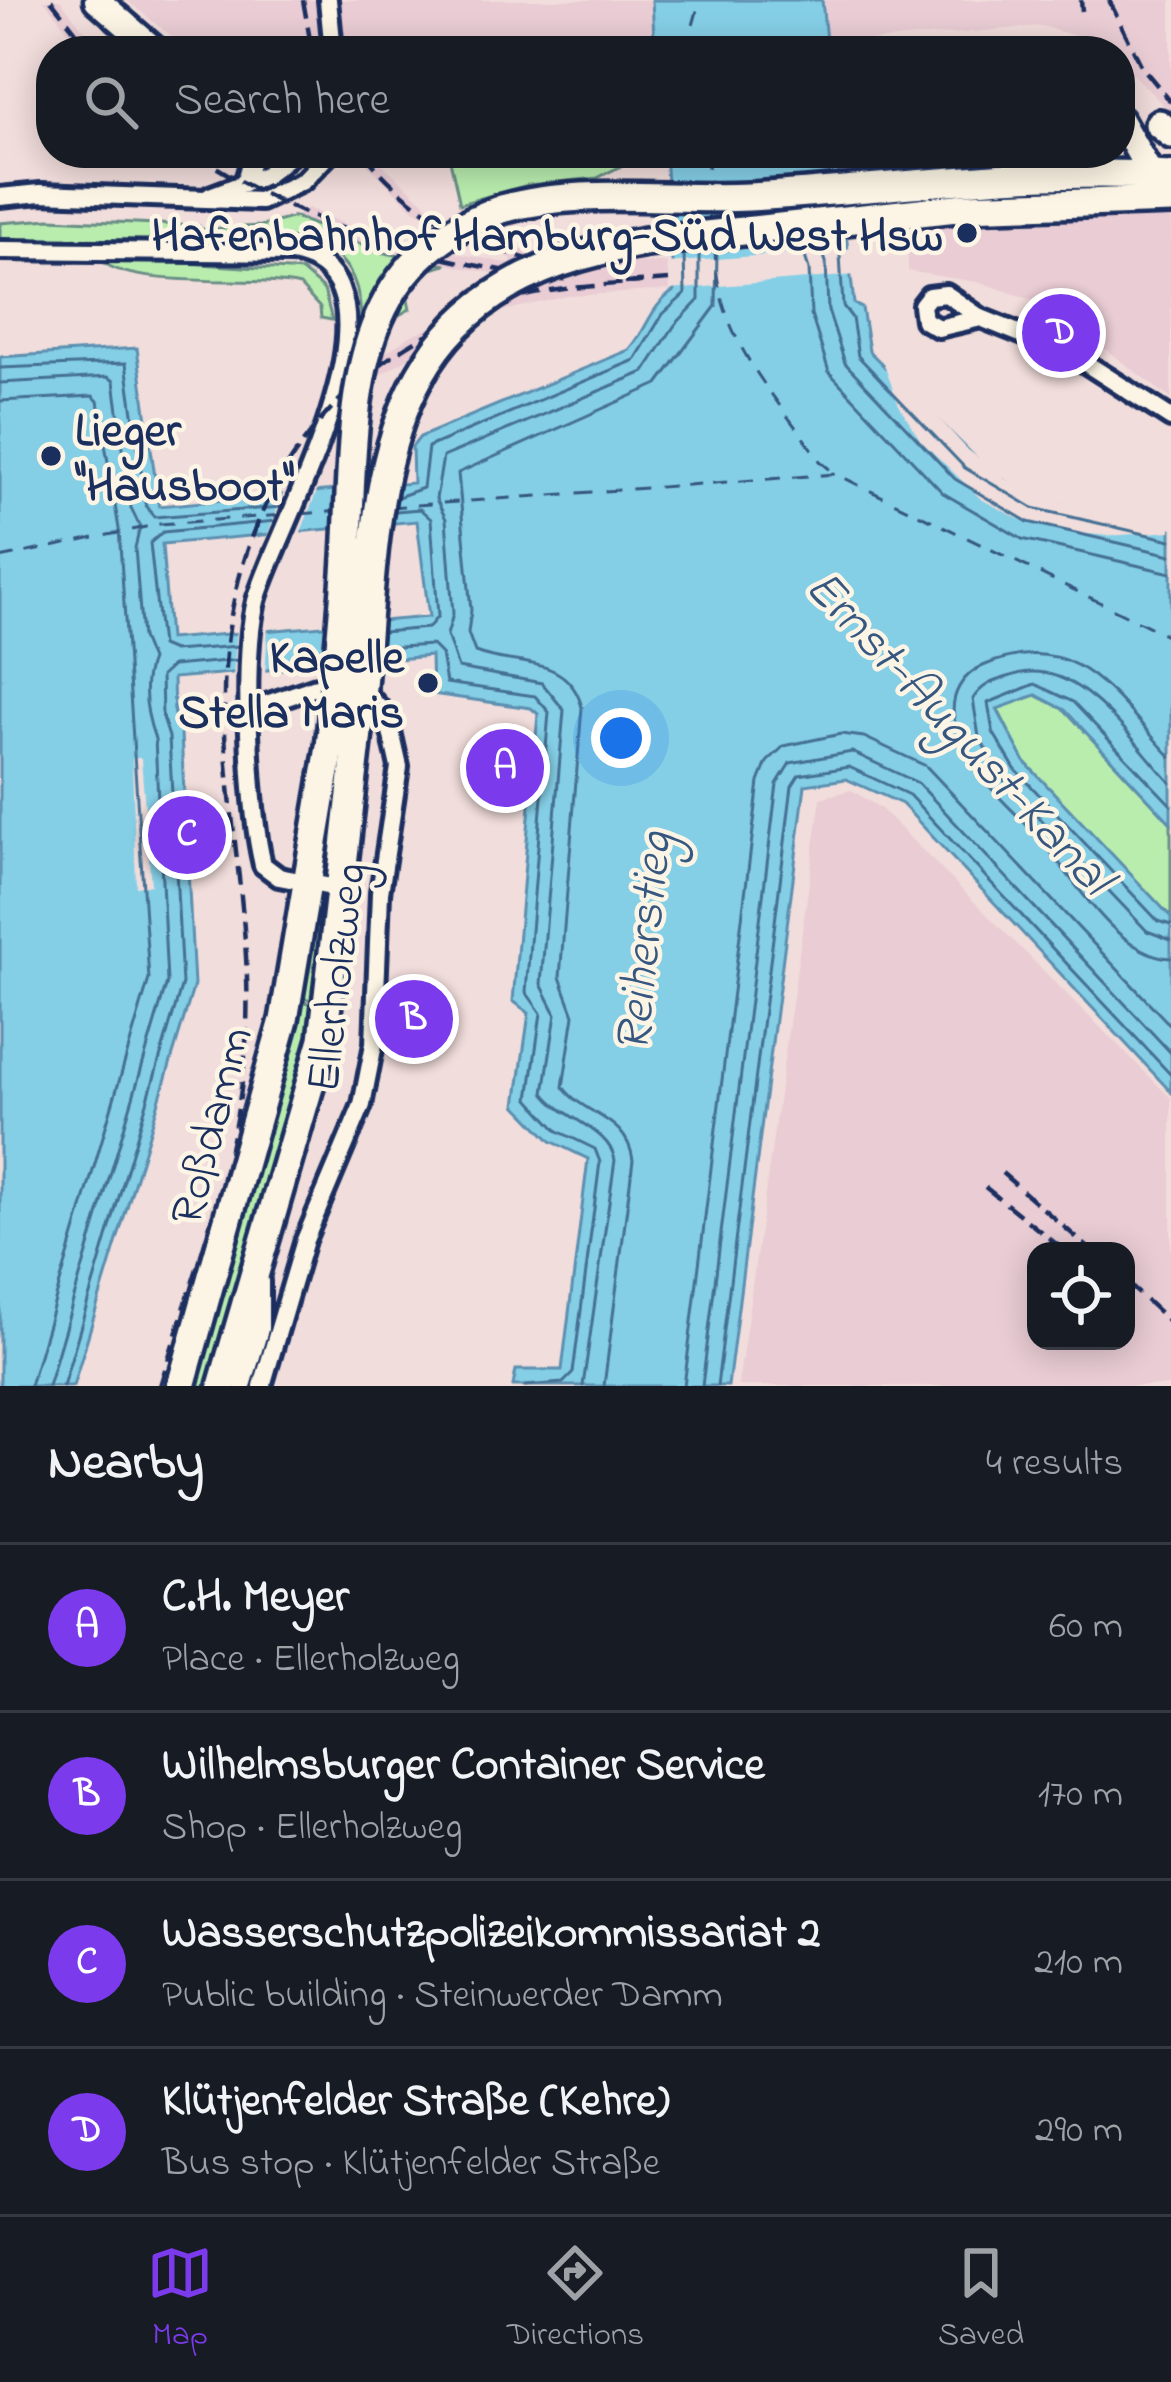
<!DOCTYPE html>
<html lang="en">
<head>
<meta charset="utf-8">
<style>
	:root { --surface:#171b24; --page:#242831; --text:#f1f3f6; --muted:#9ea1a6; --line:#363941; --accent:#7c3aed }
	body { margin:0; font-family:"Indie Flower",sans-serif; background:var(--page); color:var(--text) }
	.controls { position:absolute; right:36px; bottom:36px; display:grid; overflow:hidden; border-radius:24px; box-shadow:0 6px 30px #0003 }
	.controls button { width:108px; height:108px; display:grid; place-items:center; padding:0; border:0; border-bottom:3px solid var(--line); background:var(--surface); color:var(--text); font:60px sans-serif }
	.you { position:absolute; left:621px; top:738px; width:42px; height:42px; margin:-30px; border:9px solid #fff; border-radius:50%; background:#1a73e8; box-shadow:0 0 0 18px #1a73e833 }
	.badge { display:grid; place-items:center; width:78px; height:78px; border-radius:50%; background:var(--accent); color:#fff; font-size:39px; font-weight:700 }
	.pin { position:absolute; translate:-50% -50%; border:6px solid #fff; box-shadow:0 3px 12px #0006 }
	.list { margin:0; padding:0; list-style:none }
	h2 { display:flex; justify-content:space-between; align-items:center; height:156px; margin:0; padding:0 48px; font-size:51px }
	h2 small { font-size:39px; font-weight:400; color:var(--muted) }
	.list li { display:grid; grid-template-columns:78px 1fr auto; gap:36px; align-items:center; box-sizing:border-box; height:168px; padding:0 48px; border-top:3px solid var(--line) }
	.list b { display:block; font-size:45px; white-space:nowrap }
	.list p { margin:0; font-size:39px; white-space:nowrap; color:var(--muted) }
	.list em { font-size:39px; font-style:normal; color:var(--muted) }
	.icon { flex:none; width:66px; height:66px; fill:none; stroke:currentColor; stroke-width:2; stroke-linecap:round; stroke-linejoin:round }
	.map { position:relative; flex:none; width:1171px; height:1386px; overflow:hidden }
	.search { position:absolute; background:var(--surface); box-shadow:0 6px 30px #0003; left:36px; right:36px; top:36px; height:132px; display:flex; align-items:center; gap:30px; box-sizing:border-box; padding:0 42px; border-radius:48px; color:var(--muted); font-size:45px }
	.sheet { height:828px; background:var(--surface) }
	nav { display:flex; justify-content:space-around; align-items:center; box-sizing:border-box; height:168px; border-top:3px solid var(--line); background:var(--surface); font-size:33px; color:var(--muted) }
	nav a { display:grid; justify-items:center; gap:6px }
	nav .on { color:var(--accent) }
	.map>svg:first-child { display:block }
	.built { fill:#e9ccd4; fill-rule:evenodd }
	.green { fill:#b9edae; stroke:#6a8e86; stroke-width:3 }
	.water { fill:#85cfe6; stroke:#5b8fb0; stroke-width:3; fill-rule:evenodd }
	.pier { fill:#f1dddb }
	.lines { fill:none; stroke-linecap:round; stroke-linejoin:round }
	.shore { stroke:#456f94; stroke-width:3 }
	.ferry { stroke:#365780; stroke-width:3; stroke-dasharray:15 12; stroke-linecap:butt }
	.street-casing { stroke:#1b2f5e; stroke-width:26 }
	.secondary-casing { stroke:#1b2f5e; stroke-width:33 }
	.primary-casing { stroke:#1b2f5e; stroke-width:36 }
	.street { stroke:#fcf5e5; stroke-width:16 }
	.secondary { stroke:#fcf5e5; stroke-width:24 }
	.primary { stroke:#fcf5e5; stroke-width:27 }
	.rail { stroke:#1b2f5e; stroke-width:4.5; stroke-dasharray:18 9; stroke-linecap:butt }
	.primary-bridge-casing { stroke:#1b2f5e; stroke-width:36; stroke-linecap:butt }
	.primary-bridge { stroke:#fcf5e5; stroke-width:27 }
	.poi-dot { fill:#1b2f5e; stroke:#fcf5e5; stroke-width:4.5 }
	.labels { text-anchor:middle; stroke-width:9; stroke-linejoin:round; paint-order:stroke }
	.poi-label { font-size:48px; font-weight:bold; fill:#1b2f5e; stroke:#fcf5e5; text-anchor:end }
	.street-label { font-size:48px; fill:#1b2f5e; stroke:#fcf5e5 }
	.water-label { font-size:51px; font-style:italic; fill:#365780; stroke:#fcf5e5 }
</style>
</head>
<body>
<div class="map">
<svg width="1171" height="1386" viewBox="0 0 1171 1386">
	<rect width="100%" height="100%" fill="#f1dddb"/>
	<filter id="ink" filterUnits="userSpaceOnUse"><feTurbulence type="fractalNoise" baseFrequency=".00833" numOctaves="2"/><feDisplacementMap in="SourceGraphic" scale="24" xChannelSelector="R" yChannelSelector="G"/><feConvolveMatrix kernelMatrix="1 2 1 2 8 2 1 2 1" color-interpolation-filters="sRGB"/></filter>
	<g filter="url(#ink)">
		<g class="built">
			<polygon points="44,0 60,0 101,51 84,51"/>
			<polygon points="126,0 652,0 654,37 627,51 190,51"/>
			<polygon points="822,0 1171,0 1171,113 1120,61 1120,51 1099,43 1041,26 826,45"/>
			<polygon points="370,153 435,212 474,236 563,261 667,263 670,290 567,296 482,316 360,386 352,375 412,335 541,282 380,252 295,217 307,208 373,236 510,264 512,258 470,243 411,207 359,156"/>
			<polygon points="1058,212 1171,218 1171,399 1048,305 983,283 908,271 908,218"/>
			<path d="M851,790L880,808L1171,1098V1386H738L821,798ZM1036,1251H1126V1341H1036Z"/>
		</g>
		<g class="green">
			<polygon points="624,153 621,166 597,178 528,185 460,204 449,156"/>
			<path d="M295,217L380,252L446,265L416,273L406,290L410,309L361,336C366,228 294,236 212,236L205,229L261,226Z"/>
			<polygon points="50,219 199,226 208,241 0,242 0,223"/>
			<path d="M99,257L302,271L324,290L332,320L321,318L320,308L300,286C259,275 121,291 99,257Z"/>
			<polygon points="1036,695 1065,710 1171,823 1171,917 1024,762 997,708"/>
			<polygon points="321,907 317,1001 297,997 312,922"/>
			<polygon points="296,1001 317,1004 315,1035 214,1386 187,1386"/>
		</g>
		<g class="water">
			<polygon points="652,0 822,0 827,51 627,51 642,46 642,37 654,36"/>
			<path d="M665,153H747L751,161L756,153H837L854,304L862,308L869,351L992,474L1038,497L1171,529V823L1065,710L1036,695L997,709L1025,762L1171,917V1092L902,804L846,779L805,785L728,1386H513L516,1370H562L588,1159L551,1141L516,1105L529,1013L513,1001L538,714L531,708L432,694L431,656L173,678L174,715L181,734L194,985L73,1386H0V357L137,348L159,506L413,483L412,447L420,437L629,350C648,329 650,306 674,291ZM417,521L429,617L169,639L162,544Z"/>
		</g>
		<g class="pier">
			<polygon points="853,248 856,275 670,290 667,263"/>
			<polygon points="880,354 967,449 1005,479 1063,501 1159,519 1171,523 1171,531 1108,536 1061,531 1019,519 981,499 921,441 899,405"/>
			<polygon points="319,486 299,537 265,541 285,489"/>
			<polygon points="268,625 265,676 233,678 237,628"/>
			<polygon points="132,758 141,758 151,885 136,887"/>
		</g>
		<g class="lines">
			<g class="shore">
				<polyline points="833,238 840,255 843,306 852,318 858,356 965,468 1033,508 1171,540"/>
				<polyline points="818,240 826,262 828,310 845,363 955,479 1028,522 1171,555"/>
				<polyline points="800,241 809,269 811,314 829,372 943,493 1022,539 1171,573"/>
				<polyline points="0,368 126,363 146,506 154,517 282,507"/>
				<path d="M0,383L108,377L114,381L131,508L140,527L135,548L142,638L151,660C141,685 146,714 155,739L167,982L48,1386"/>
				<polyline points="0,401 93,396 98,401 119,529 149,979 30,1386"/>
				<polyline points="398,497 423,488 428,447 635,360 663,314 685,294 684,254"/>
				<polyline points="383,632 428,628 438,616 431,519 420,509 396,511"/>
				<polyline points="239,646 173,651 161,646 150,543 163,532 276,521"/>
				<polyline points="382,648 432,645 441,654 446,683 535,696 549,712 526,992 541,1013 529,1099 558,1131 595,1149 600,1162 573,1373 563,1383 525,1386"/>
				<path d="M1171,757C1113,696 1076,626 983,666C962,674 950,696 954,718C964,778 1016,807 1050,851C1078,887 1121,956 1171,958"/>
				<path d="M1171,783C1132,742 1076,652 1011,676C995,681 983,683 973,699L979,737L1003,779L1147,931L1171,940"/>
				<polyline points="1171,805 1073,702 1035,684 988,703 993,732 1015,769 1158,921 1171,925"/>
				<polyline points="63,1386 182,984 169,737 162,715 161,676 172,666 238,660"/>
				<path d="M583,1386L615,1160C609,1128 564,1120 544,1093L556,1014L541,984L564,710L542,683L458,668L447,635L453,614L446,519L436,499L443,457L644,372L675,325L699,300V252"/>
				<path d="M604,1386L633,1160C627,1116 585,1117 563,1087L574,1015L560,977L582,707C567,653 515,668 475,652L468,633L471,610L458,473L658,384L716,306L717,250"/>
				<polyline points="684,1386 759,782 767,762 784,746 841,734 864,737 926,766 1171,1026"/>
				<polyline points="702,1386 777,784 790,763 852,752 918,783 1171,1053"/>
				<polyline points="717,1386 792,786 799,775 849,767 909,795 1171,1075"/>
			</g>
			<g class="ferry">
				<polyline points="686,51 700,0"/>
				<polyline points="706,153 711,188"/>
				<path d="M715,245C715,337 770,388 820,461L835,474"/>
				<polyline points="389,507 836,474 1171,637"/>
				<polyline points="300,514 338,511"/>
				<polyline points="0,558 160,524 284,515"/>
			</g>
			<defs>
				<g id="street">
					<polyline points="328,0 333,51"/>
					<polyline points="244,184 253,153"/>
					<polyline points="210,196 266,175 293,153"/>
					<polyline points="0,197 41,193 261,201 303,181 330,153"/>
					<path d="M0,250L292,253C425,276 275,531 256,601C242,658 249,807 263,865L279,877L342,889"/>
					<polyline points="981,318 938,328 924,320 922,305 929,296 946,294 981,318 1073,355 1171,418"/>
					<polyline points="249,710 316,687 366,693 388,718 399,767 380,893 374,1044 362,1105 305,1240 262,1386"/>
					<polyline points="243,1386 260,1329 260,1281"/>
				</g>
				<g id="secondary">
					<polyline points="97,0 156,51"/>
					<polyline points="1120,120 1158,187"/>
				</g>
				<g id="primary">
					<polyline points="1159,124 1171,134"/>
					<path d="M502,209C579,187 669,201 749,197C891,189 1029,167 1171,176"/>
					<polyline points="669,239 966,207 1171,200"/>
					<polyline points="181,1386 284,1020 330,747"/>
					<polyline points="222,1386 323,1039 356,751"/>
				</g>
			</defs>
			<use href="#street" class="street-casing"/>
			<use href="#secondary" class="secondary-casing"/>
			<use href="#primary" class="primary-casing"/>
			<use href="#street" class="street"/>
			<use href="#secondary" class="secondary"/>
			<use href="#primary" class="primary"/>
			<g class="rail">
				<polyline points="51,0 91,51"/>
				<polyline points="303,0 312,51"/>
				<polyline points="1081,0 1082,11"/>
				<polyline points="1109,0 1142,67 1171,102"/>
				<path d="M194,153C310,230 434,264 571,280"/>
				<path d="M364,153C406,207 463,239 527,259"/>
				<polyline points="625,283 669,280"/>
				<polyline points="1002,1173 1092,1251"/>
				<polyline points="985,1187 1065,1251"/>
				<polyline points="1126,1282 1171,1323"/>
				<path d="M160,1386C195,1269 242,1150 247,1026C251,917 225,810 224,701C223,507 332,347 522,297C560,287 600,286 639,282"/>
			</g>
			<defs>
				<g id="primary-bridge">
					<path d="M330,747C337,677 345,608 348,538C355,404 347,261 502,209"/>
					<path d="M356,751C384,497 347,276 669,239"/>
				</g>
			</defs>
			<use href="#primary-bridge" class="primary-bridge-casing"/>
			<use href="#primary-bridge" class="primary-bridge"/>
		</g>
	</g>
	<g class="poi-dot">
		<circle cx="967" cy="233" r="12"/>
		<circle cx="51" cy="456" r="12"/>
		<circle cx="428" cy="683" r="12"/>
	</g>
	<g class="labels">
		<g class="poi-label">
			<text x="943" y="250">Hafenbahnhof Hamburg-Süd West Hsw</text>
			<text x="75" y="445" text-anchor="start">Lieger<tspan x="75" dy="55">"Hausboot"</tspan></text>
			<text x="404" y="672">Kapelle<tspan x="404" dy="55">Stella Maris</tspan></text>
		</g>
		<g class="street-label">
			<text transform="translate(334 977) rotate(-83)" y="17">Ellerholzweg</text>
			<text transform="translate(209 1125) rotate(-75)" y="17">Roßdamm</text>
		</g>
		<g class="water-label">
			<text transform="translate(961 730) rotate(47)" y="18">Ernst-August-Kanal</text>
			<text transform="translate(641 942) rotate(-84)" y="18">Reiherstieg</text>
		</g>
	</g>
</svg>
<div class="controls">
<button><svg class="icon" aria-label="locate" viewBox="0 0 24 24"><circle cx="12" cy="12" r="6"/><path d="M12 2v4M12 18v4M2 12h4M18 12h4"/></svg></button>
</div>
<div class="you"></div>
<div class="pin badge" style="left:505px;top:768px">A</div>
<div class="pin badge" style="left:414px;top:1019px">B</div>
<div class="pin badge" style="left:187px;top:835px">C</div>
<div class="pin badge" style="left:1061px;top:333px">D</div>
<div class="search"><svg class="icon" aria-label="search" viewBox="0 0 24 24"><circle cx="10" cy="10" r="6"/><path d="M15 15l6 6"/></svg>Search here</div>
</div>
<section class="sheet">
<h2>Nearby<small>4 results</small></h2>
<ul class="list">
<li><span class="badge">A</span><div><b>C.H. Meyer</b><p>Place · Ellerholzweg</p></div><em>60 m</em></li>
<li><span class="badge">B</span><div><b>Wilhelmsburger Container Service</b><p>Shop · Ellerholzweg</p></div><em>170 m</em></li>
<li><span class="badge">C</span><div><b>Wasserschutzpolizeikommissariat 2</b><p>Public building · Steinwerder Damm</p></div><em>210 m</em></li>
<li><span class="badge">D</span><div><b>Klütjenfelder Straße (Kehre)</b><p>Bus stop · Klütjenfelder Straße</p></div><em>290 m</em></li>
</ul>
</section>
<nav>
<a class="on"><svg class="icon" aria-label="map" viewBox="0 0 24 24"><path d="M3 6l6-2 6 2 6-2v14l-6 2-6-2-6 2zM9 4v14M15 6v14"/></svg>Map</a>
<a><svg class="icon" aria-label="directions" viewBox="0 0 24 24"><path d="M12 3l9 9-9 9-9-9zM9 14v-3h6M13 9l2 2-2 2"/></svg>Directions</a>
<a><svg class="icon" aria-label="saved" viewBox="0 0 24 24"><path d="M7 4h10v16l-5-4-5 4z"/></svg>Saved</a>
</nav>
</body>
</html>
